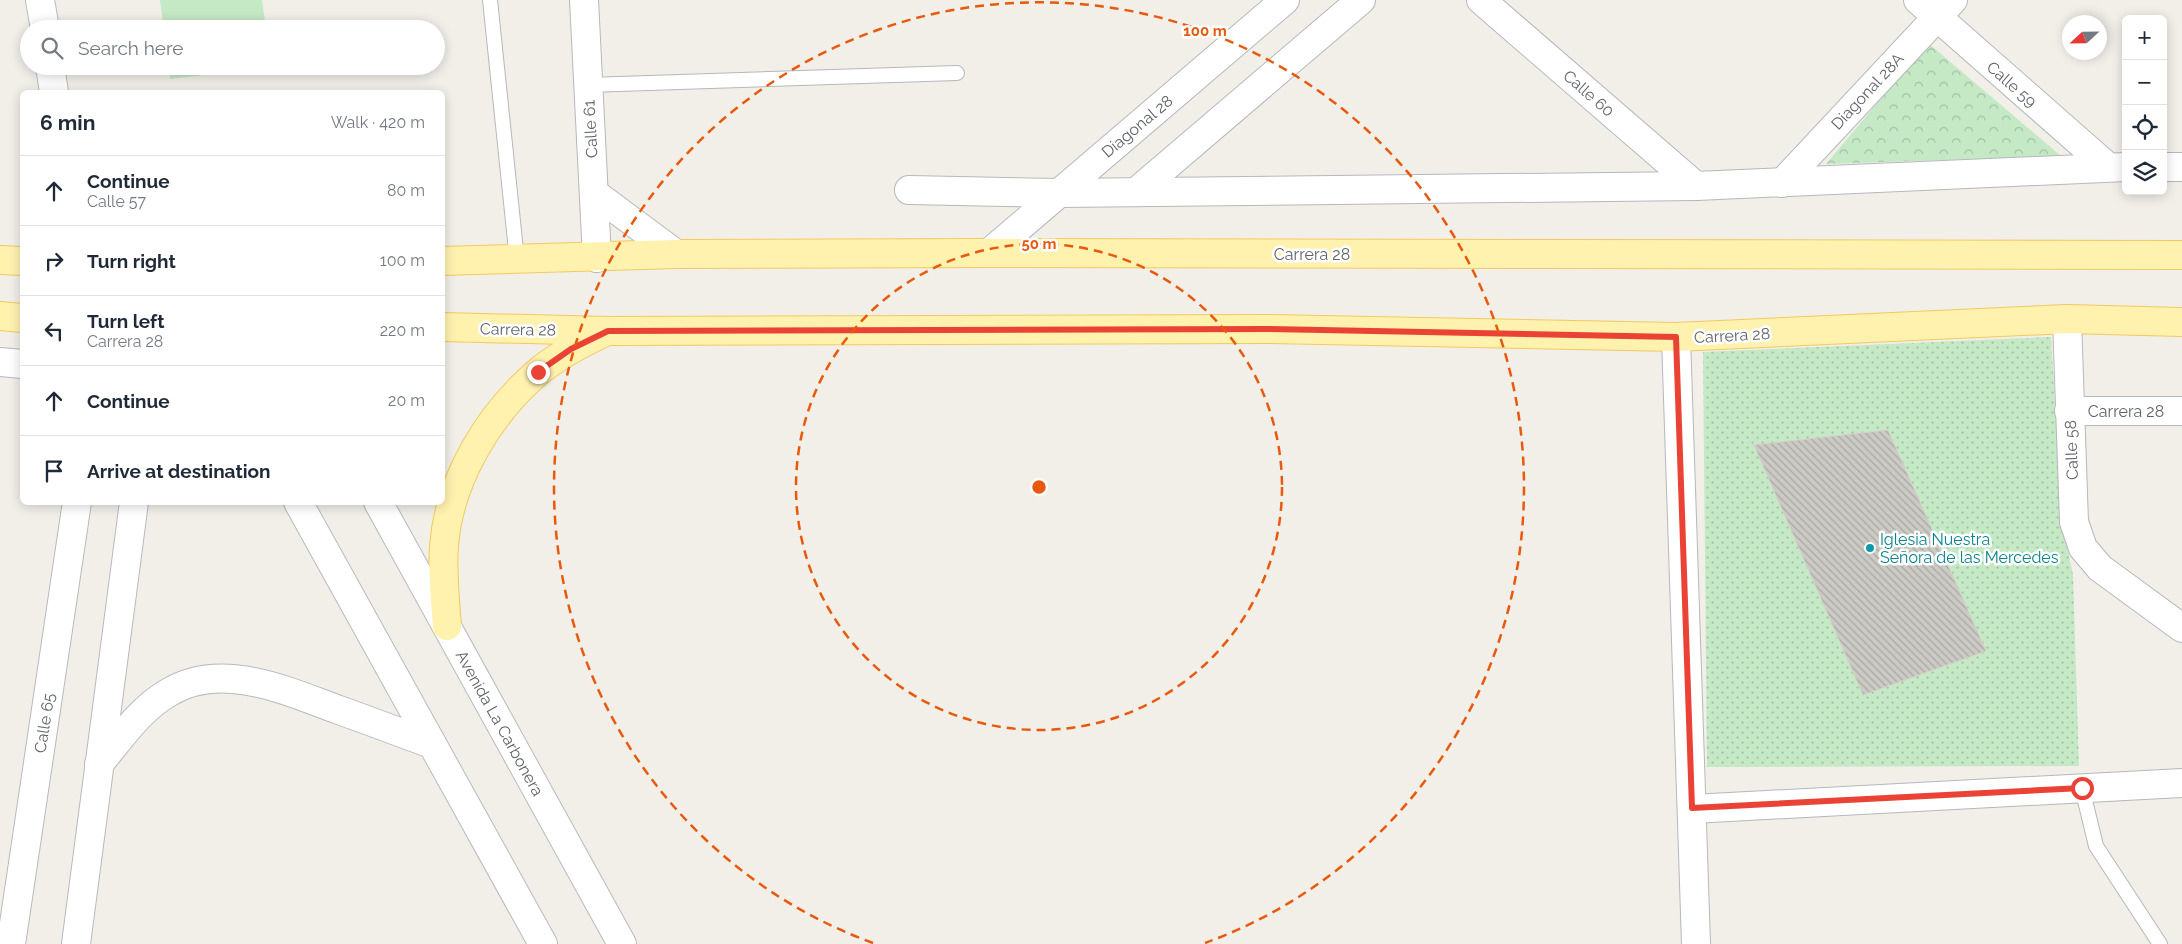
<!DOCTYPE html>
<html lang="en">
<head>
<meta charset="utf-8">
<style>
	:root { --surface:#fff; --page:#f2f2f3; --text:#1f2937; --muted:#747a83; --line:#e0e1e3 }
	body { margin:0; font-family:Raleway,sans-serif; background:var(--page); color:var(--text) }
	.controls { position:absolute; right:15px; top:15px; display:grid; overflow:hidden; border-radius:8px; box-shadow:0 2px 12px #0003 }
	.controls button { width:45px; height:45px; display:grid; place-items:center; padding:0; border:0; border-bottom:1px solid var(--line); background:var(--surface); color:var(--text); font:25px sans-serif }
	.compass { position:absolute; left:2062px; top:15px; width:45px; height:45px; border-radius:50%; background:var(--surface); box-shadow:0 2px 12px #0003; rotate:248deg }
	.stop { position:absolute; width:15px; height:15px; margin:-11px; border:4px solid #ea4335; border-radius:50%; background:#fff }
	.stop.end { background:#ea4335; border-color:#fff; box-shadow:0 1px 5px #0008 }
	.list { margin:0; padding:0; list-style:none }
	h2 { display:flex; justify-content:space-between; align-items:center; height:65px; margin:0; padding:0 20px; font-size:21px }
	h2 small { font-size:16px; font-weight:400; color:var(--muted) }
	.list li { display:grid; grid-template-columns:32px 1fr auto; gap:15px; align-items:center; box-sizing:border-box; height:70px; padding:0 20px; border-top:1px solid var(--line) }
	.list b { display:block; font-size:19px; white-space:nowrap }
	.list p { margin:0; font-size:16px; white-space:nowrap; color:var(--muted) }
	.list em { font-size:16px; font-style:normal; color:var(--muted) }
	.icon { flex:none; width:28px; height:28px; fill:none; stroke:currentColor; stroke-width:2; stroke-linecap:round; stroke-linejoin:round }
	.map { position:relative; flex:none; width:2182px; height:944px; overflow:hidden }
	.search { position:absolute; background:var(--surface); box-shadow:0 2px 12px #0003; left:20px; top:20px; width:425px; height:55px; display:flex; align-items:center; gap:12px; box-sizing:border-box; padding:0 18px; border-radius:28px; color:var(--muted); font-size:19px }
	.panel { position:absolute; background:var(--surface); box-shadow:0 2px 12px #0003; left:20px; top:90px; width:425px; height:415px; border-radius:8px }
	.map>svg:first-child { display:block }
	.grass { fill:url(#grass-dots) }
	.forest { fill:url(#forest-crowns) }
	.pitch { fill:#c5e8c5 }
	.building { fill:url(#building-back-hatch); stroke:#d6d1c6 }
	.lines { fill:none; stroke-linecap:round; stroke-linejoin:round }
	.lane-casing { stroke:#b5b8bc; stroke-width:16 }
	.street-casing { stroke:#b5b8bc; stroke-width:30 }
	.secondary-casing { stroke:#b6babf; stroke-width:30 }
	.primary-casing { stroke:#f2c960; stroke-width:30 }
	.lane { stroke:#fff; stroke-width:14 }
	.street { stroke:#fff; stroke-width:28 }
	.secondary { stroke:#fff; stroke-width:28 }
	.primary { stroke:#fff2af; stroke-width:28 }
	.route { stroke:#ea4335; stroke-width:6 }
	.ring { fill:none; stroke:#e8590c; stroke-width:2.5; stroke-dasharray:9 6 }
	.culture-dot { fill:#0f9aa8; stroke:#fff; stroke-width:2 }
	.labels { text-anchor:middle; stroke-width:5; stroke-linejoin:round; paint-order:stroke }
	.street-label { font-size:16px; fill:#5f6368; stroke:#fff }
	.culture-label { font-size:16px; fill:#0d838f; stroke:#fff; text-anchor:start }
	.centre { fill:#e8590c; stroke:#fff; stroke-width:2.5 }
	.ring-label { font-size:15px; text-anchor:middle; font-weight:bold; fill:#e8590c; stroke:#fff; stroke-width:5; stroke-linejoin:round; paint-order:stroke }
</style>
</head>
<body>
<div class="map">
<svg width="2182" height="944" viewBox="0 0 2182 944">
	<defs>
		<pattern id="grass-dots" width="8" height="8" patternUnits="userSpaceOnUse" patternTransform="scale(1.25)"><rect width="8" height="8" fill="#c5e8c5"/><path d="M2 2h.1M6 6h.1" fill="none" stroke="#a3c0a4" stroke-width="1.8" stroke-linecap="round"/></pattern>
		<pattern id="forest-crowns" width="20" height="18" patternUnits="userSpaceOnUse" patternTransform="scale(1.25)"><rect width="20" height="18" fill="#c5e8c5"/><path d="M2 6a3 3 0 1 1 6 0M12 15a3 3 0 1 1 6 0" fill="none" stroke="#a3c0a4"/></pattern>
		<pattern id="building-back-hatch" width="6" height="6" patternUnits="userSpaceOnUse" patternTransform="scale(1.25)"><rect width="6" height="6" fill="#cccac5"/><path d="M-1 5l2 2M0 0l6 6M5-1l2 2" fill="none" stroke="#a9a8a4"/></pattern>
	</defs>
	<rect width="100%" height="100%" fill="#f1efe8"/>
	<polygon class="grass" points="2051,337 2062,522 2073,575 2079,766 1707,767 1703,352"/>
	<polygon class="forest" points="1928,43 2061,156 1826,164"/>
	<g class="pitch">
		<polygon points="160,0 262,0 266,29 164,29"/>
		<polygon points="169,66 271,66 271,67 170,79"/>
	</g>
	<polygon class="building" points="1888,430 1986,651 1863,695 1754,445"/>
	<g class="lines">
		<defs>
			<g id="lane">
				<polyline points="490,0 517,260"/>
				<polyline points="588,85 957,73"/>
				<polyline points="2082,788 2096,846 2160,944"/>
			</g>
			<g id="street">
				<polyline points="584,0 597,258"/>
				<polyline points="1481,0 1696,186"/>
				<polyline points="1918,0 2108,167"/>
				<polyline points="2163,167 2182,167"/>
				<polyline points="1782,183 1953,0"/>
				<polyline points="909,190 1059,193 1696,186 2126,167"/>
				<polyline points="1136,192 1361,0"/>
				<polyline points="594,193 676,254"/>
				<polyline points="989,253 1285,0"/>
				<polyline points="2067,319 2074,522 2083,548 2100,568 2182,628"/>
				<polyline points="1676,337 1696,944"/>
				<polyline points="0,362 22,364"/>
				<polyline points="2069,411 2182,411"/>
				<polyline points="1692,809 2182,783"/>
			</g>
			<g id="secondary">
				<polyline points="40,0 45,29"/>
				<polyline points="50,66 54,92"/>
				<polyline points="298,502 543,944"/>
				<polyline points="378,502 622,944"/>
				<path d="M99,764C120,739 140,709 168,693C221,660 287,691 339,710C370,721 401,733 432,744"/>
				<polyline points="11,944 77,502"/>
				<polyline points="76,944 134,502"/>
			</g>
			<g id="primary">
				<polyline points="0,260 22,261"/>
				<polyline points="442,261 676,254 989,253 2182,255"/>
				<polyline points="0,316 22,318"/>
				<polyline points="442,327 608,331 1267,329 1676,337 2067,319 2182,322"/>
				<path d="M447,626C445,600 442,573 444,546C449,480 488,415 538,372C557,356 580,344 603,333"/>
			</g>
		</defs>
		<use href="#lane" class="lane-casing"/>
		<use href="#street" class="street-casing"/>
		<use href="#secondary" class="secondary-casing"/>
		<use href="#primary" class="primary-casing"/>
		<use href="#lane" class="lane"/>
		<use href="#street" class="street"/>
		<use href="#secondary" class="secondary"/>
		<use href="#primary" class="primary"/>
	</g>
	<g class="lines">
		<polyline class="route" points="538,372 571,349 608,331 1267,329 1676,337 1692,808 2082,788"/>
	</g>
	<g class="ring">
		<circle cx="1039" cy="487" r="243"/>
		<path d="M873 943A485 485 0 1 1 1205 943"/>
	</g>
	<circle class="culture-dot" cx="1870" cy="548" r="5"/>
	<g class="labels">
		<g class="street-label">
			<text transform="translate(2012 84) rotate(41)" y="6">Calle 59</text>
			<text transform="translate(1867 91) rotate(-47)" y="6">Diagonal 28A</text>
			<text transform="translate(1589 93) rotate(41)" y="6">Calle 60</text>
			<text transform="translate(1137 126) rotate(-40)" y="6">Diagonal 28</text>
			<text transform="translate(590 129) rotate(-93)" y="6">Calle 61</text>
			<text x="1312" y="260">Carrera 28</text>
			<text transform="translate(518 329) rotate(1)" y="6">Carrera 28</text>
			<text transform="translate(1732 335) rotate(-3)" y="6">Carrera 28</text>
			<text x="2126" y="417">Carrera 28</text>
			<text transform="translate(2071 450) rotate(-92)" y="6">Calle 58</text>
			<text transform="translate(44 723) rotate(-81)" y="6">Calle 65</text>
			<text transform="translate(500 723) rotate(61)" y="6">Avenida La Carbonera</text>
		</g>
		<g class="culture-label">
			<text x="1880" y="545">Iglesia Nuestra<tspan x="1880" dy="18">Señora de las Mercedes</tspan></text>
		</g>
	</g>
	<circle cx="1039" cy="487" r="8" class="centre"/>
	<g class="ring-label">
		<text x="1205" y="36">100 m</text>
		<text x="1039" y="249">50 m</text>
	</g>
</svg>
<div class="controls">
<button>+</button>
<button>−</button>
<button><svg class="icon" aria-label="locate" viewBox="0 0 24 24"><circle cx="12" cy="12" r="6"/><path d="M12 2v4M12 18v4M2 12h4M18 12h4"/></svg></button>
<button><svg class="icon" aria-label="layers" viewBox="0 0 24 24"><path d="M12 4l9 5-9 5-9-5zM3 14l9 5 9-5"/></svg></button>
</div>
<svg class="compass" viewBox="-18 -18 36 36"><path d="M0-13l5 13h-10z" fill="#e53935"/><path d="M0 13l5-13h-10z" fill="#747a83"/></svg>
<div class="stop" style="left:2082px;top:788px"></div>
<div class="stop end" style="left:538px;top:372px"></div>
<div class="search"><svg class="icon" aria-label="search" viewBox="0 0 24 24"><circle cx="10" cy="10" r="6"/><path d="M15 15l6 6"/></svg>Search here</div>
<section class="panel">
<h2>6 min<small>Walk · 420 m</small></h2>
<ul class="list">
<li><svg class="icon" aria-label="ahead" viewBox="0 0 24 24"><path d="M12 20V5M6 11l6-6 6 6"/></svg><div><b>Continue</b><p>Calle 57</p></div><em>80 m</em></li>
<li><svg class="icon" aria-label="right" viewBox="0 0 24 24"><path d="M7 20v-9h11M14 6l5 5-5 5"/></svg><div><b>Turn right</b></div><em>100 m</em></li>
<li><svg class="icon" aria-label="left" viewBox="0 0 24 24"><path d="M17 20v-9H6M10 6l-5 5 5 5"/></svg><div><b>Turn left</b><p>Carrera 28</p></div><em>220 m</em></li>
<li><svg class="icon" aria-label="ahead" viewBox="0 0 24 24"><path d="M12 20V5M6 11l6-6 6 6"/></svg><div><b>Continue</b></div><em>20 m</em></li>
<li><svg class="icon" aria-label="arrive" viewBox="0 0 24 24"><path d="M6 21V4h12l-3 4 3 4H6"/></svg><div><b>Arrive at destination</b></div></li>
</ul>
</section>
</div>
</body>
</html>
